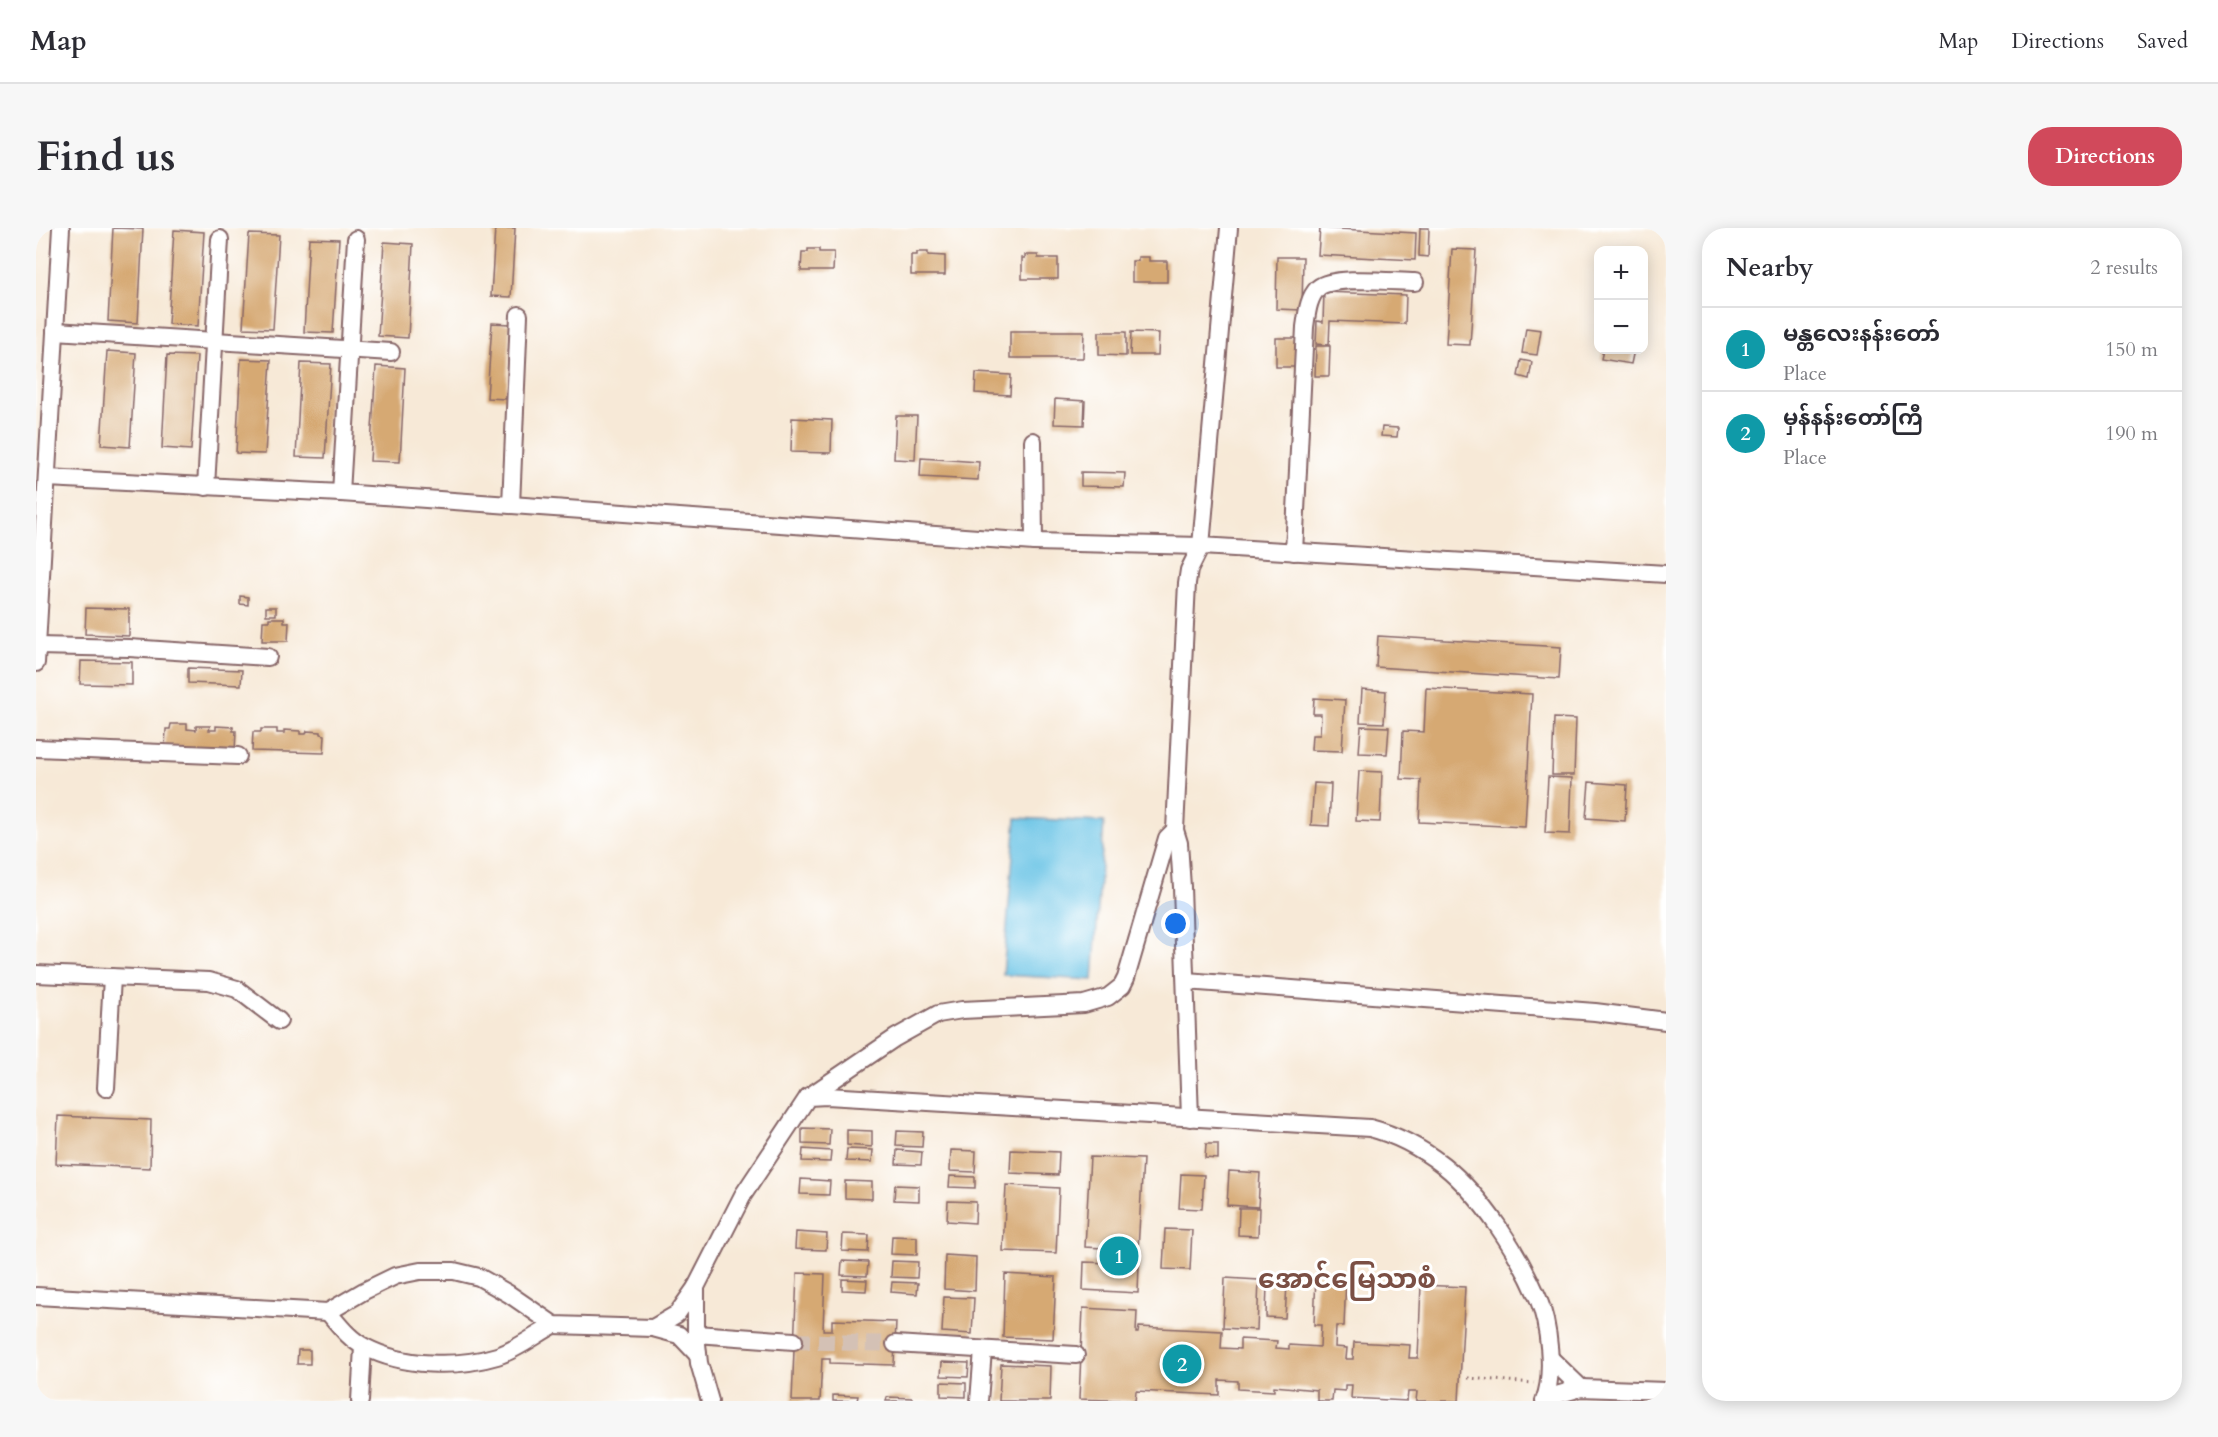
<!DOCTYPE html>
<html lang="en">
<head>
<meta charset="utf-8">
<style>
	:root { --surface:#fff; --page:#f7f7f7; --text:#2b2b33; --muted:#7c7c81; --line:#e1e1e2; --accent:#d1495b }
	body { margin:0; font-family:Cardo,"Noto Sans Myanmar",serif; background:var(--page); color:var(--text) }
	.controls { position:absolute; right:18px; top:18px; display:grid; overflow:hidden; border-radius:12px; box-shadow:0 3px 15px #0003 }
	.controls button { width:54px; height:54px; display:grid; place-items:center; padding:0; border:0; border-bottom:2px solid var(--line); background:var(--surface); color:var(--text); font:30px sans-serif }
	.you { position:absolute; left:1140px; top:696px; width:21px; height:21px; margin:-15px; border:4px solid #fff; border-radius:50%; background:#1a73e8; box-shadow:0 0 0 9px #1a73e833 }
	.badge { display:grid; place-items:center; width:39px; height:39px; border-radius:50%; background:var(--accent); color:#fff; font-size:20px; font-weight:700 }
	.pin { position:absolute; translate:-50% -50%; border:3px solid #fff; box-shadow:0 2px 6px #0006 }
	.list { margin:0; padding:0; list-style:none }
	h2 { display:flex; justify-content:space-between; align-items:center; height:78px; margin:0; padding:0 24px; font-size:26px }
	h2 small { font-size:20px; font-weight:400; color:var(--muted) }
	.list li { display:grid; grid-template-columns:39px 1fr auto; gap:18px; align-items:center; box-sizing:border-box; height:84px; padding:0 24px; border-top:2px solid var(--line) }
	.list b { display:block; font-size:22px; white-space:nowrap }
	.list p { margin:0; font-size:20px; white-space:nowrap; color:var(--muted) }
	.list em { font-size:20px; font-style:normal; color:var(--muted) }
	.map { position:relative; flex:none; width:1630px; height:1173px; overflow:hidden; border-radius:24px }
	header { display:flex; align-items:center; gap:36px; box-sizing:border-box; height:84px; padding:0 30px; background:var(--surface); border-bottom:2px solid var(--line) }
	header strong { font-size:28px }
	nav { display:flex; gap:33px; margin-inline-start:auto; font-size:21px }
	.intro { display:flex; align-items:center; justify-content:space-between; box-sizing:border-box; height:144px; padding:0 36px }
	h1 { margin:0; font-size:42px }
	.button { padding:15px 27px; border-radius:24px; background:var(--accent); color:#fff; font-size:21px; font-weight:700 }
	main { display:flex; gap:36px; padding:0 36px }
	aside { flex:1; background:var(--surface); border-radius:24px; box-shadow:0 3px 15px #0003 }
	.map>svg:first-child { display:block }
	.water { fill:#68c3e5; stroke:#597188; stroke-width:1.5 }
	.building { fill:#d6a973 }
	.lines { fill:none; stroke-linecap:round; stroke-linejoin:round }
	.minor-tunnel { stroke:#d4c1b5; stroke-width:16; stroke-dasharray:16 8; stroke-linecap:butt }
	.minor-casing { stroke:#876667; stroke-width:20 }
	.path { stroke:#876667; stroke-width:3; stroke-dasharray:1.5 4.5; stroke-linecap:butt }
	.minor { stroke:#fff; stroke-width:16 }
	.labels { text-anchor:middle; stroke-width:6; stroke-linejoin:round; paint-order:stroke }
	.district-label { font-size:27px; font-weight:bold; fill:#7b4f44; stroke:#fff }
</style>
</head>
<body>
<header>
<strong>Map</strong>
<nav><a>Map</a><a>Directions</a><a>Saved</a></nav>
</header>
<div class="intro"><h1>Find us</h1><a class="button">Directions</a></div>
<main>
<div class="map">
<svg width="1630" height="1173" viewBox="0 0 1630 1173">
	<rect width="100%" height="100%" fill="#fff"/>
	<filter id="ink" filterUnits="userSpaceOnUse"><feTurbulence type="fractalNoise" baseFrequency=".0167" numOctaves="2"/><feDisplacementMap in="SourceGraphic" scale="12" xChannelSelector="R" yChannelSelector="G"/><feConvolveMatrix kernelMatrix="1 2 1 2 8 2 1 2 1" color-interpolation-filters="sRGB"/></filter>
	<filter id="wash" filterUnits="userSpaceOnUse"><feTurbulence type="fractalNoise" baseFrequency=".008" numOctaves="4" result="noise"/><feDisplacementMap in="SourceGraphic" scale="24" xChannelSelector="R" yChannelSelector="G"/><feGaussianBlur stdDeviation="1.35" result="paint"/><feColorMatrix in="noise" values="0 0 0 0 0 0 0 0 0 0 0 0 0 0 0 0 0 1.4 0 .05"/><feComposite in="paint" operator="in"/></filter>
	<g filter="url(#wash)">
		<rect width="100%" height="100%" fill="#f7e9d7"/>
		<polygon class="water" points="980,590 1068,594 1057,752 967,747"/>
		<g id="blocks">
			<g class="building">
				<polygon points="77,0 107,1 102,95 72,93"/>
				<polygon points="459,0 479,0 475,69 455,68"/>
				<polygon points="1284,0 1380,5 1379,32 1282,27"/>
				<polygon points="1384,0 1393,0 1392,29 1383,28"/>
				<polygon points="138,2 168,4 162,98 132,96"/>
				<polygon points="213,6 243,7 237,101 207,100"/>
				<polygon points="273,10 303,11 297,105 268,104"/>
				<polygon points="348,14 377,16 372,110 342,108"/>
				<polygon points="772,21 783,21 783,24 798,24 797,43 765,43 766,24 772,24"/>
				<polygon points="1416,21 1440,22 1434,117 1410,116"/>
				<polygon points="881,24 892,24 892,27 909,28 909,47 875,47 875,27 881,27"/>
				<polygon points="989,27 1002,27 1002,30 1022,30 1022,51 986,51 986,30 989,30"/>
				<polygon points="1102,29 1113,29 1113,33 1131,33 1131,54 1096,54 1096,33 1102,33"/>
				<polygon points="1241,29 1267,29 1266,82 1240,81"/>
				<polygon points="1288,64 1370,67 1369,96 1294,93 1293,117 1280,116 1281,93 1287,94"/>
				<polygon points="456,95 474,96 470,171 451,170"/>
				<polygon points="1490,100 1505,102 1501,127 1486,125"/>
				<polygon points="974,103 1048,103 1047,130 974,130"/>
				<polygon points="1063,104 1090,104 1090,128 1063,127"/>
				<polygon points="1095,104 1123,105 1122,127 1094,127"/>
				<rect x="1240" y="110" width="20" height="29"/>
				<polygon points="1280,118 1294,118 1293,148 1279,148"/>
				<polygon points="1567,122 1598,122 1595,136 1565,131"/>
				<polygon points="71,123 100,125 94,219 65,217"/>
				<polygon points="131,127 161,128 155,222 126,220"/>
				<polygon points="205,131 235,132 229,226 200,225"/>
				<polygon points="1485,132 1496,134 1493,151 1482,148"/>
				<polygon points="265,135 295,136 289,230 260,229"/>
				<polygon points="340,138 369,140 364,234 334,233"/>
				<polygon points="940,145 975,147 974,167 939,165"/>
				<polygon points="1019,171 1049,173 1048,197 1018,196"/>
				<polygon points="860,188 881,188 879,232 858,231"/>
				<polygon points="756,190 796,192 795,225 755,224"/>
				<polygon points="1346,199 1362,200 1361,209 1345,208"/>
				<polygon points="885,230 943,234 942,252 884,249"/>
				<polygon points="1045,244 1089,245 1088,259 1045,258"/>
				<polygon points="204,368 212,369 212,377 204,376"/>
				<rect x="230" y="379" width="10" height="8"/>
				<polygon points="50,380 93,381 93,408 49,406"/>
				<polygon points="233,390 248,390 248,394 253,394 252,413 226,413 227,393 233,393"/>
				<polygon points="1342,408 1525,419 1523,451 1340,439"/>
				<polygon points="45,433 96,434 96,457 44,456"/>
				<polygon points="152,440 206,442 205,457 152,455"/>
				<polygon points="1390,460 1496,466 1489,599 1383,594 1385,552 1365,551 1367,503 1388,504"/>
				<polygon points="1326,461 1350,463 1348,495 1324,494"/>
				<polygon points="1278,470 1309,472 1306,523 1275,522 1276,507 1284,507 1285,486 1277,486"/>
				<polygon points="1518,490 1540,491 1538,547 1516,547"/>
				<polygon points="135,496 151,496 151,501 160,502 160,498 174,498 173,502 180,502 180,498 197,499 197,503 200,503 199,523 129,520 130,501 134,501"/>
				<polygon points="1325,498 1353,499 1351,526 1323,525"/>
				<polygon points="225,501 241,501 241,505 248,505 248,502 264,503 264,506 270,506 271,503 285,504 285,506 289,507 288,525 216,523 217,504 225,504"/>
				<polygon points="1323,543 1346,544 1344,594 1320,593"/>
				<polygon points="1512,549 1536,550 1534,606 1509,605"/>
				<polygon points="1553,554 1591,557 1589,593 1550,590"/>
				<polygon points="1278,555 1295,556 1293,598 1275,597"/>
				<polygon points="22,888 115,892 114,940 20,936"/>
				<polygon points="766,900 794,901 793,917 766,916"/>
				<polygon points="811,902 836,903 836,919 811,917"/>
				<polygon points="861,903 887,904 886,919 860,918"/>
				<polygon points="1170,916 1182,916 1182,931 1169,930"/>
				<polygon points="767,921 795,923 794,934 766,933"/>
				<polygon points="811,921 837,922 836,934 810,933"/>
				<polygon points="861,922 886,924 885,937 860,936"/>
				<polygon points="915,922 940,923 939,944 914,943"/>
				<polygon points="975,922 1023,924 1022,947 974,945"/>
				<polygon points="1054,929 1107,931 1102,1022 1049,1019"/>
				<polygon points="1193,943 1224,945 1222,979 1191,977"/>
				<polygon points="1145,946 1168,947 1166,981 1143,980"/>
				<polygon points="914,948 939,949 939,960 913,959"/>
				<polygon points="765,951 794,953 793,967 764,966"/>
				<polygon points="809,953 836,954 836,971 809,970"/>
				<polygon points="859,957 883,958 883,973 858,972"/>
				<polygon points="970,957 1023,960 1020,1025 967,1023"/>
				<polygon points="912,973 940,974 939,995 911,993"/>
				<polygon points="1203,980 1223,980 1222,1008 1202,1007"/>
				<polygon points="1129,1001 1156,1002 1154,1042 1127,1041"/>
				<polygon points="760,1004 791,1006 790,1022 759,1021"/>
				<polygon points="807,1006 833,1007 832,1024 806,1023"/>
				<polygon points="856,1008 881,1009 881,1027 855,1026"/>
				<polygon points="909,1027 940,1029 939,1063 908,1061"/>
				<polygon points="806,1033 832,1034 831,1048 805,1047"/>
				<polygon points="856,1033 882,1034 881,1050 855,1049"/>
				<polygon points="1048,1034 1103,1036 1102,1065 1047,1062"/>
				<polygon points="761,1045 789,1046 787,1102 796,1102 796,1092 860,1094 858,1137 794,1135 794,1131 786,1131 784,1173 756,1173"/>
				<polygon points="969,1046 1020,1049 1017,1111 967,1109"/>
				<polygon points="1280,1047 1310,1049 1308,1098 1300,1098 1299,1119 1311,1120 1310,1131 1317,1131 1318,1114 1374,1117 1373,1130 1382,1130 1385,1057 1429,1059 1423,1173 1380,1173 1381,1164 1372,1164 1371,1173 1315,1170 1316,1157 1309,1157 1309,1163 1297,1162 1296,1173 1281,1173 1281,1162 1238,1158 1238,1163 1202,1161 1202,1153 1183,1152 1183,1167 1100,1163 1099,1173 1043,1171 1047,1080 1101,1083 1100,1105 1102,1105 1103,1099 1186,1103 1185,1120 1204,1121 1204,1111 1241,1113 1240,1120 1253,1121 1253,1117 1284,1119 1285,1097 1278,1097"/>
				<polygon points="1189,1050 1223,1052 1221,1102 1187,1100"/>
				<polygon points="806,1051 831,1052 830,1063 806,1062"/>
				<polygon points="856,1054 882,1055 881,1066 855,1064"/>
				<polygon points="1231,1055 1251,1056 1249,1090 1230,1089"/>
				<polygon points="908,1069 938,1070 936,1106 906,1104"/>
				<polygon points="262,1122 274,1122 274,1136 261,1136"/>
				<polygon points="906,1134 933,1135 932,1149 905,1148"/>
				<polygon points="965,1136 1015,1138 1014,1173 963,1173"/>
				<polygon points="905,1154 930,1155 930,1169 905,1168"/>
				<polygon points="797,1167 822,1168 821,1173 797,1173"/>
				<polygon points="851,1169 876,1170 876,1173 850,1173"/>
			</g>
		</g>
	</g>
	<g filter="url(#ink)">
		<use href="#blocks" fill-opacity="0" stroke="#876667" stroke-width="1.5"/>
		<g class="lines">
			<polyline class="minor-tunnel" points="758,1113 859,1116"/>
			<defs>
				<g id="minor">
					<polyline points="19,103 355,124"/>
					<polyline points="997,213 998,314"/>
					<polyline points="11,250 305,265 998,314 1165,318 1630,346"/>
					<polyline points="170,259 184,11"/>
					<polyline points="305,265 320,11"/>
					<polyline points="475,277 483,87"/>
					<path d="M1258,324L1269,99C1271,86 1272,70 1282,60C1297,47 1358,54 1379,54"/>
					<polyline points="1,418 93,420 232,429"/>
					<polyline points="0,435 25,0"/>
					<polyline points="0,520 202,528"/>
					<polyline points="0,746 173,753 201,761 243,793"/>
					<polyline points="1150,753 1559,784 1630,793"/>
					<polyline points="70,860 76,749"/>
					<polyline points="772,869 859,810 902,786 926,782 1048,776 1072,769 1086,758 1090,750 1131,610 1139,602"/>
					<polyline points="1154,890 1146,659 1143,615 1139,602 1151,355 1153,342 1165,318 1193,0"/>
					<polyline points="0,1068 292,1084 328,1063 359,1048 384,1043 418,1043 443,1049 473,1066 518,1097 617,1100 643,1107 662,1127"/>
					<path d="M292,1084C303,1097 314,1112 329,1119C367,1139 421,1140 461,1128C479,1123 501,1106 518,1097"/>
					<polyline points="617,1100 641,1086 660,1059"/>
					<polyline points="660,1106 758,1113"/>
					<polyline points="859,1116 1040,1127"/>
					<polyline points="1515,1131 1545,1160"/>
					<polyline points="1510,1170 1545,1160 1630,1163"/>
					<polyline points="324,1173 327,1119"/>
					<path d="M674,1173L663,1135L660,1106V1059L707,967L772,869L791,868L1334,900C1361,907 1385,920 1407,937C1446,968 1482,1024 1502,1070C1513,1096 1519,1146 1508,1173"/>
					<polyline points="943,1173 947,1122"/>
				</g>
			</defs>
			<use href="#minor" class="minor-casing"/>
			<polyline class="path" points="1432,1150 1498,1155"/>
			<use href="#minor" class="minor"/>
		</g>
	</g>
	<g class="labels">
		<g class="district-label">
			<text x="1311" y="1060">အောင်မြေသာစံ</text>
		</g>
	</g>
</svg>
<div class="controls">
<button>+</button>
<button>−</button>
</div>
<div class="you"></div>
<div class="pin badge" style="left:1083px;top:1028px;background:#0f9aa8">1</div>
<div class="pin badge" style="left:1146px;top:1136px;background:#0f9aa8">2</div>
</div>
<aside>
<h2>Nearby<small>2 results</small></h2>
<ul class="list">
<li><span class="badge" style="background:#0f9aa8">1</span><div><b>မန္တလေးနန်းတော်</b><p>Place</p></div><em>150 m</em></li>
<li><span class="badge" style="background:#0f9aa8">2</span><div><b>မှန်နန်းတော်ကြီ</b><p>Place</p></div><em>190 m</em></li>
</ul>
</aside>
</main>
</body>
</html>
